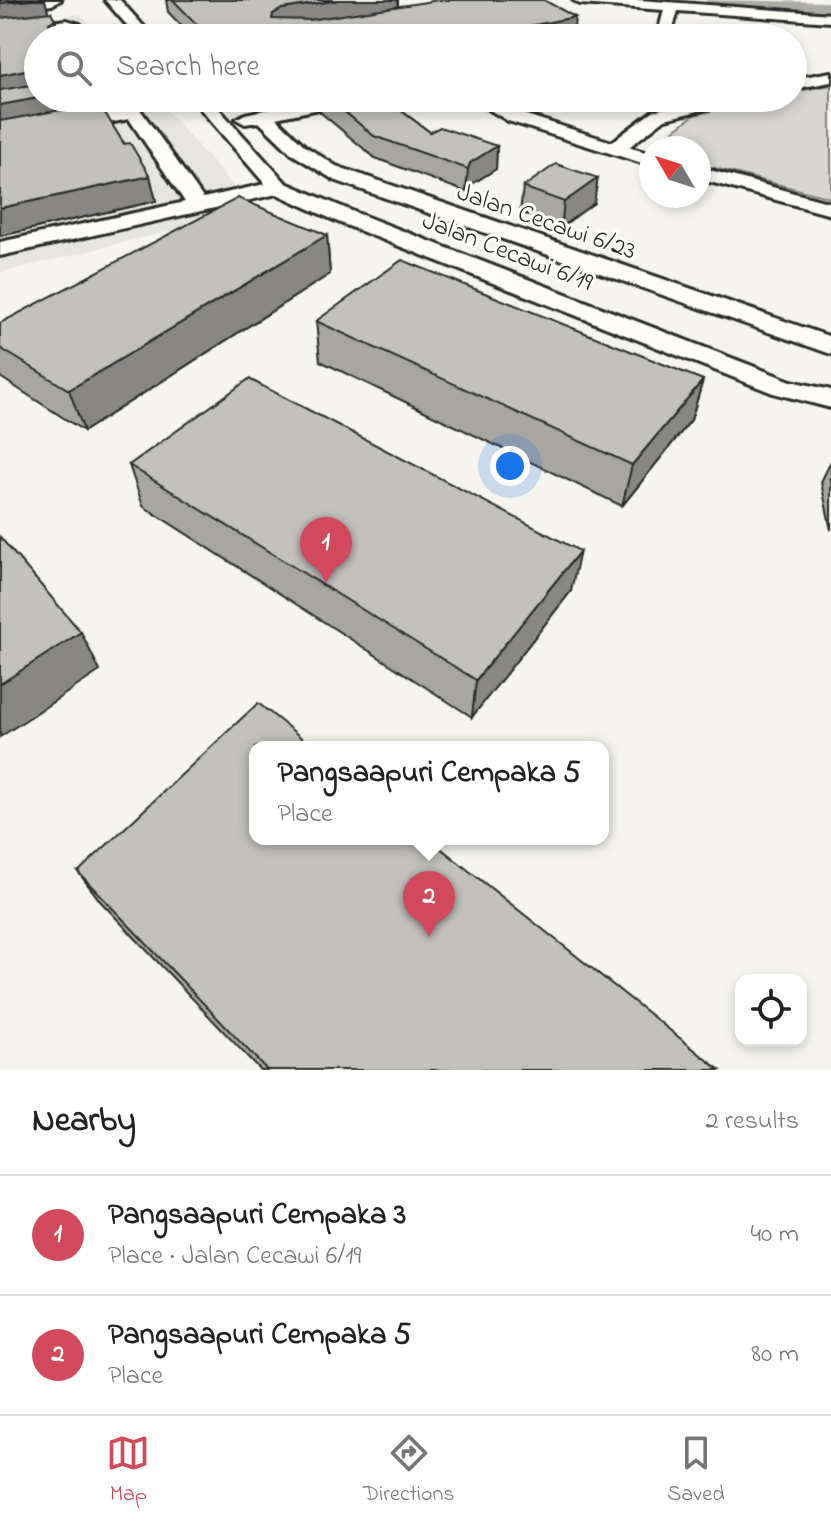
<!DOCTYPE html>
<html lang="en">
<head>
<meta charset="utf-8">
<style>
	:root { --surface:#fff; --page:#f6f6f6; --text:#222; --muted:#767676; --line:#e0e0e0; --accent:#d1495b }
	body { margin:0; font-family:"Indie Flower",sans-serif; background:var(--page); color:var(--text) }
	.controls { position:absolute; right:24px; bottom:24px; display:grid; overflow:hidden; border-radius:16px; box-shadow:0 4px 12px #0003 }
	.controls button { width:72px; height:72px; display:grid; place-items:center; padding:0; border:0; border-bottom:2px solid var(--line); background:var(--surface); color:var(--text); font:40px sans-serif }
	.compass { position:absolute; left:639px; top:136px; width:72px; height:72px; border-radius:50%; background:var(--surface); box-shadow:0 4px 12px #0003; rotate:309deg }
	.you { position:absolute; left:510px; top:466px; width:28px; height:28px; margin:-20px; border:6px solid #fff; border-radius:50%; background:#1a73e8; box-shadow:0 0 0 12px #1a73e833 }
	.badge { display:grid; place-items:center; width:52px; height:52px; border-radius:50%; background:var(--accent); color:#fff; font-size:26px; font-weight:700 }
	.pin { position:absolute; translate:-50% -66px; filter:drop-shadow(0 2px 4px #0008) }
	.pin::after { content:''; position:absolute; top:42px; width:28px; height:24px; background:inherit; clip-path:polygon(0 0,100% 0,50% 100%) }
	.popup { position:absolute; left:249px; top:741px; width:360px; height:104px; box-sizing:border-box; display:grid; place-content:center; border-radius:16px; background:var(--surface); filter:drop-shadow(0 2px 6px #0005); font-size:26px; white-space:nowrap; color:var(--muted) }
	.popup b { font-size:30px; color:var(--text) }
	.popup::after { content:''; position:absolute; left:50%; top:100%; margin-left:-16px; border:16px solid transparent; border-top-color:var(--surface) }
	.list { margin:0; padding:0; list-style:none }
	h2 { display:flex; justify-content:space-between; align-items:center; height:104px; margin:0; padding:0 32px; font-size:34px }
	h2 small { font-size:26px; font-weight:400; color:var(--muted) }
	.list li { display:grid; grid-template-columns:52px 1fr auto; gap:24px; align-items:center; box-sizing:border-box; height:120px; padding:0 32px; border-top:2px solid var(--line) }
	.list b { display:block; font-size:30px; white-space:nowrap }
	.list p { margin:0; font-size:26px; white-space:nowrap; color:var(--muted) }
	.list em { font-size:26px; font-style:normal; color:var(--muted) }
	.icon { flex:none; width:44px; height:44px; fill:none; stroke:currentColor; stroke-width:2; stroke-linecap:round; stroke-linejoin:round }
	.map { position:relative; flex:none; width:831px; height:1070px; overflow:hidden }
	.search { position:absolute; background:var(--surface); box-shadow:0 4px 12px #0003; left:24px; right:24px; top:24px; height:88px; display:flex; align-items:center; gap:20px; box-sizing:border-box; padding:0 28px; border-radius:44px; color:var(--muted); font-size:30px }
	.sheet { height:344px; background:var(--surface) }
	nav { display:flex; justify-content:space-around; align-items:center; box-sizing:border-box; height:112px; border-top:2px solid var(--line); background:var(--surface); font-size:22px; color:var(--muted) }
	nav a { display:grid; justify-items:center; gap:4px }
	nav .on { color:var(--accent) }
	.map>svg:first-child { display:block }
	.built { fill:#e6e5e0 }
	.green { fill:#d7d6d2; stroke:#81807e; stroke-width:2 }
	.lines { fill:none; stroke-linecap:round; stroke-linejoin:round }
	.canal { fill:#adaca9; fill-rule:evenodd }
	.minor-casing { stroke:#2b2b2b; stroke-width:6 }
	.tertiary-casing { stroke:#2b2b2b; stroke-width:6 }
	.minor { fill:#fdfcf7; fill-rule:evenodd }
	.tertiary { fill:#fdfcf7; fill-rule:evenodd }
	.wall { fill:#a7a6a3; stroke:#2b2b2b; stroke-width:2 }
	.shaded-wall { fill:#888785; stroke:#2b2b2b; stroke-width:2 }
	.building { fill:#c2c1be; stroke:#2b2b2b; stroke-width:2 }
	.labels { text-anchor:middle; stroke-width:6; stroke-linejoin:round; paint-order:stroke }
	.far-street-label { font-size:26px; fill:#2b2b2b; stroke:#fdfcf7 }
</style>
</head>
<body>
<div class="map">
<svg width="831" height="1070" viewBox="0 0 831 1070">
	<rect width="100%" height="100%" fill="#f5f4ef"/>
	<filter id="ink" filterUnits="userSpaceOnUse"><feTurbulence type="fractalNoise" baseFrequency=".0125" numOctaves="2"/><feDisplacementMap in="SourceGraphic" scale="16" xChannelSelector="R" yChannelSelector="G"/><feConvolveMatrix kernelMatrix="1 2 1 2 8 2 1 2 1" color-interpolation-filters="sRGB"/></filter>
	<g filter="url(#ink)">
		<polygon class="built" points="80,14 101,38 38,38 38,98 155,98 255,210 0,273 0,26"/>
		<polygon class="green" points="831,85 831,198 699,164 699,148 651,148 694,115 768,98 793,98 793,92"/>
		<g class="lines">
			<polygon class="canal" points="705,0 831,2 831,14 714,6"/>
			<defs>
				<g id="minor">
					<polygon points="105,0 120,0 154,38 138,38"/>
					<polygon points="573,0 640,0 831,14 831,22 678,11 671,35 634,38 659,29 664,10 580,4"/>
					<polygon points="67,20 80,24 90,38 74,38 66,29 0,38 0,28"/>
					<polygon points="831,72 831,82 793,89 793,79"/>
					<polygon points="114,98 132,98 203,198 265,184 191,98 209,98 286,183 354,212 791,381 831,390 831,408 773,393 338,222 277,194 0,256 0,242 185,202 129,119 0,145 0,133 122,110"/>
					<polygon points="322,98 357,98 348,103 276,118 305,146 336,166 831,337 831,354 334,180 292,154 259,122 245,124 236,119 245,114"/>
					<polygon points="470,98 492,98 520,113 612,142 653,111 708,98 739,98 736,102 665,119 629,147 651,154 651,166 508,121"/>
					<polygon points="699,167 831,203 831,215 699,179"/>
				</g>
				<polygon id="tertiary" points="17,0 61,0 52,5 0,13 0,3"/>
			</defs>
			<use href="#minor" class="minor-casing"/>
			<use href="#tertiary" class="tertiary-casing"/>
			<use href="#minor" class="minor"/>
			<use href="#tertiary" class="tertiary"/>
		</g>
		<g class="wall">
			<polygon points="0,0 45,0 48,13 55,19 60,38 38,38 38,98 92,98 94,104 150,176 156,201 0,236"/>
			<polygon points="166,0 398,0 398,6 573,38 193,38 168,12"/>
			<polygon points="319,98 384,98 430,132 497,146 496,169 469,186 466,192 375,158 320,112"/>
			<polygon points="523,187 594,203 561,227 520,212"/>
			<polygon points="327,235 330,274 84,431 0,377 0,323"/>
			<polygon points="316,321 703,380 691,420 622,506 320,361"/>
			<polygon points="831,461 831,530 821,482"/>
			<polygon points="129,465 571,591 472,717 143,506"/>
			<polygon points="78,872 720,1070 260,1070 101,902"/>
		</g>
		<g class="shaded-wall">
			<polygon points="30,0 45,0 50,19 0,25 0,3"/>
			<polygon points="338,0 398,0 398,10 284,30 272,19 273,14 282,9"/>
			<polygon points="575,17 573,38 469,38"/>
			<polygon points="55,19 60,38 53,38 49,23"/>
			<polygon points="30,69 37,92 0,100 0,75"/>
			<polygon points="38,98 92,98 96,112 0,130 0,105"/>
			<polygon points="255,98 284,98 256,104"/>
			<polygon points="497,146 496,169 469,186 466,192 468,169 470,163"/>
			<polygon points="150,176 156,201 0,236 0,208"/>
			<polygon points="598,178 594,203 561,227 564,202"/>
			<polygon points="327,235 330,274 84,431 69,390"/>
			<polygon points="703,380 691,420 622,506 632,465"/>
			<polygon points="580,551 571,591 472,717 476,680"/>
			<polygon points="81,632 100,671 0,737 0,684"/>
		</g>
		<g class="building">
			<polygon points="0,0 30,0 0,3"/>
			<polygon points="173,0 338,0 282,9 273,14 272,19 310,20 439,0 544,0 575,17 469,38 210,38"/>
			<polygon points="51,12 55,19 49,23 58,38 38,38 38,72 34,72 30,69 0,75 0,18"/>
			<polygon points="38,84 38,98 0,105 0,90"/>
			<polygon points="328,98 384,98 430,132 440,127 497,146 470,163 468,169 374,136"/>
			<polygon points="99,103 124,144 130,143 150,176 0,208 0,121"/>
			<polygon points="556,164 598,178 564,202 523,187"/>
			<polygon points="238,198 327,235 69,390 0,348 0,323"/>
			<polygon points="402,260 703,380 632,465 316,321"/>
			<polygon points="249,379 580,551 476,680 129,465"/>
			<polygon points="0,537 81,632 0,684"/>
			<polygon points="258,703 313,747 255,747 255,839 429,839 720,1070 267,1070 78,872"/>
		</g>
	</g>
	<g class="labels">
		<g class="far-street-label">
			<text transform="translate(547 220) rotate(19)" y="9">Jalan Cecawi 6/23</text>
			<text transform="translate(508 250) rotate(21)" y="9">Jalan Cecawi 6/19</text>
		</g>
	</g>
</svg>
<div class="controls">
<button><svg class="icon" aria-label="locate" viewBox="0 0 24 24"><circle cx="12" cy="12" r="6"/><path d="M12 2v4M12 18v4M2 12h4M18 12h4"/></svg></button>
</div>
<svg class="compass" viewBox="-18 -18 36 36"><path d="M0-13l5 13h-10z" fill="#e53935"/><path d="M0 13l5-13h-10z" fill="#767676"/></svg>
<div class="you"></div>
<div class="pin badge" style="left:326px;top:583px">1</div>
<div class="pin badge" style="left:429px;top:937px">2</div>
<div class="popup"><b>Pangsaapuri Cempaka 5</b>Place</div>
<div class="search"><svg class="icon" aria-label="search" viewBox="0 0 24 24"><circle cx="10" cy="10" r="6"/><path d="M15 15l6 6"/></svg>Search here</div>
</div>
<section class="sheet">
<h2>Nearby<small>2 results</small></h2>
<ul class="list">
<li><span class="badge">1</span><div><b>Pangsaapuri Cempaka 3</b><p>Place · Jalan Cecawi 6/19</p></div><em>40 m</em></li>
<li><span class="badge">2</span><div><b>Pangsaapuri Cempaka 5</b><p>Place</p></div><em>80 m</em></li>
</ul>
</section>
<nav>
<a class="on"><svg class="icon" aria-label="map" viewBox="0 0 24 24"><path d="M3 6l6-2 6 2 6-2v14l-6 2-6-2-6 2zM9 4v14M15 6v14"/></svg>Map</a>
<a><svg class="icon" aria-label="directions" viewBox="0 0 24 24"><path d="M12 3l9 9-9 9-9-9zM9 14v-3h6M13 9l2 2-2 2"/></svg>Directions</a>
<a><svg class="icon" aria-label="saved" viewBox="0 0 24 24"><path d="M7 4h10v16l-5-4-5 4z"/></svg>Saved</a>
</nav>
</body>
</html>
